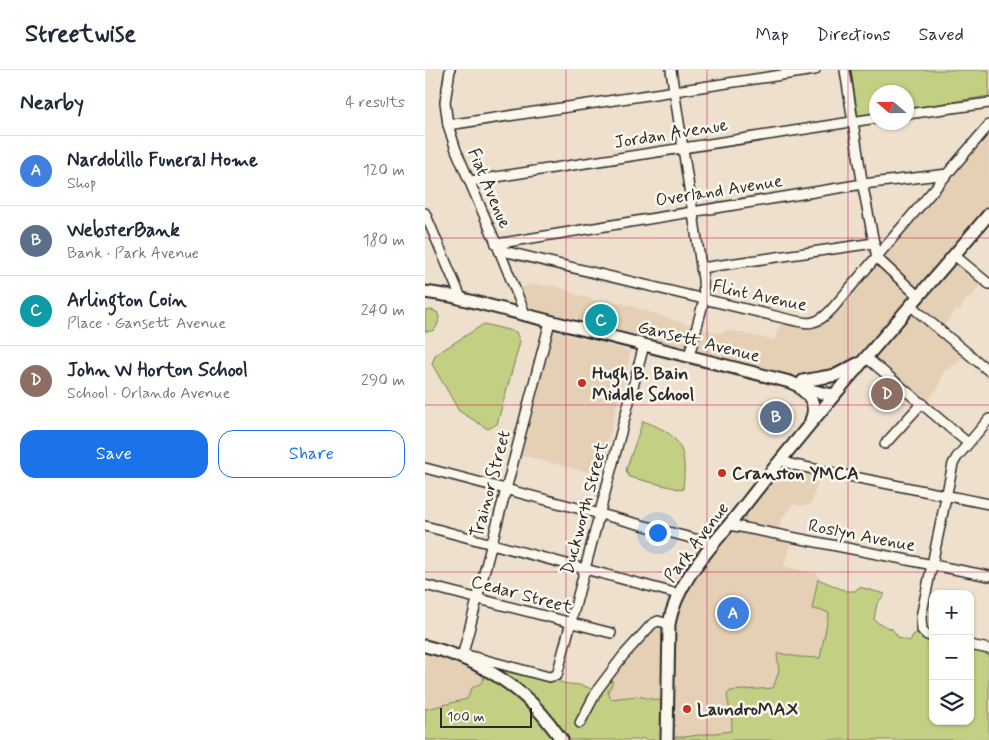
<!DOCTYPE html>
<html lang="en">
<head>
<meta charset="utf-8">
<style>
	:root { --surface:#fff; --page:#f6f6f7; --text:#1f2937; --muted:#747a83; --line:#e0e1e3; --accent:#1a73e8 }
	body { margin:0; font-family:Mynerve,sans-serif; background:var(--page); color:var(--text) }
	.controls { position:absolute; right:15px; bottom:15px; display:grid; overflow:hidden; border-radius:10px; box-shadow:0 1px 4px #0004 }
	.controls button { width:45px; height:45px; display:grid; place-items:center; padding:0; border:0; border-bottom:1px solid var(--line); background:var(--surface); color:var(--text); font:25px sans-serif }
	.compass { position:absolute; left:444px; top:15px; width:45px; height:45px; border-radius:50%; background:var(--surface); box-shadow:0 1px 4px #0004; rotate:290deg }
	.scale { position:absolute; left:15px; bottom:12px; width:92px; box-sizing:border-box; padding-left:5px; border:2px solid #2b2b2b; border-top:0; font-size:14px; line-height:18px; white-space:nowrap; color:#2b2b2b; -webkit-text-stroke:4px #fbf7ec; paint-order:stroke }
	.you { position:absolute; left:232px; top:462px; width:18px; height:18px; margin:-12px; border:4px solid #fff; border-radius:50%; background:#1a73e8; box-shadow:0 0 0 8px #1a73e833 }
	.badge { display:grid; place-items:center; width:32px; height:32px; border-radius:50%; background:var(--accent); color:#fff; font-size:16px; font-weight:700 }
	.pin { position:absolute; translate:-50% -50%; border:2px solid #fff; box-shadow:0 1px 5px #0006 }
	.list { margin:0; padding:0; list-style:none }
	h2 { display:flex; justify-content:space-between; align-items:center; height:65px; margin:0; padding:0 20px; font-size:21px }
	h2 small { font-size:16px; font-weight:400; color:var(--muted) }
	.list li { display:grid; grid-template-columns:32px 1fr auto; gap:15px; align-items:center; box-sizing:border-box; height:70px; padding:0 20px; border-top:1px solid var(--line) }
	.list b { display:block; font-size:19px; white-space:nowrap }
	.list p { margin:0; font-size:16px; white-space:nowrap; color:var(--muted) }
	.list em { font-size:16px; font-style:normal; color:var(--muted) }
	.actions { display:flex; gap:10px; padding:15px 20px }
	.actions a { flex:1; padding:11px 0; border:1px solid var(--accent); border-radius:15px; text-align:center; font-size:18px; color:var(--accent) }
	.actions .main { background:var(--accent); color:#fff }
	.icon { flex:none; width:28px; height:28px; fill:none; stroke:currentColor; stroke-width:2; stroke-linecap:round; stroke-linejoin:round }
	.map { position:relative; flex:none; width:564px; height:670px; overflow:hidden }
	header { display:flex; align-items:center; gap:30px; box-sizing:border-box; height:70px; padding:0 25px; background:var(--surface); border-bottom:1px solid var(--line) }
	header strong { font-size:24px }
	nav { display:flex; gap:28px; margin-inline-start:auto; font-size:18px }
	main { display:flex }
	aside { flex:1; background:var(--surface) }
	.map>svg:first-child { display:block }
	.built { fill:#e5d0b6 }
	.green { fill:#c3d084; stroke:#777e58 }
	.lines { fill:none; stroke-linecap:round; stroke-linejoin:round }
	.minor-casing { stroke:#2b2b2b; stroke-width:12 }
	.major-casing { stroke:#2b2b2b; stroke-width:15 }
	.minor { stroke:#fbf7ec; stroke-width:9 }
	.major { stroke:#fbf7ec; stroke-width:11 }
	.grid { fill:none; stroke:#c2185b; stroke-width:1; stroke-opacity:0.55 }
	.poi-dot { fill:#c8321e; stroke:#fbf7ec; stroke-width:2 }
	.labels { text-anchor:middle; stroke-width:5; stroke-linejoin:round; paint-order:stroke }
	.street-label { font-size:18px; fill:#2b2b2b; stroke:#fbf7ec }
	.poi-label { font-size:18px; font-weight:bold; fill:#2b2b2b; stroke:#fbf7ec; text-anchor:start }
</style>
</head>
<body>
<header>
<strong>Streetwise</strong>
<nav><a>Map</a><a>Directions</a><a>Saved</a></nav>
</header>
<main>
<aside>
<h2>Nearby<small>4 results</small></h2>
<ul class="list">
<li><span class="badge" style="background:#3f7fe0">A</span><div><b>Nardolillo Funeral Home</b><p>Shop</p></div><em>120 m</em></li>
<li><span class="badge" style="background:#5c6f8a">B</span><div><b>WebsterBank</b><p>Bank · Park Avenue</p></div><em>180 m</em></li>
<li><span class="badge" style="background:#0f9aa8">C</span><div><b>Arlington Coin</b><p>Place · Gansett Avenue</p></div><em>240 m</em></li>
<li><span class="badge" style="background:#8d6e63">D</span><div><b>John W Horton School</b><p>School · Orlando Avenue</p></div><em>290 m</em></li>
</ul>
<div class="actions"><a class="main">Save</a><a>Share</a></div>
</aside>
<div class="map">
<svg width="564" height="670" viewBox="0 0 564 670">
	<rect width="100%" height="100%" fill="#eee0cc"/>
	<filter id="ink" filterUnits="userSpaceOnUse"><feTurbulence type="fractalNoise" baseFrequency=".02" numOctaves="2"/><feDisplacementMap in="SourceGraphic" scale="10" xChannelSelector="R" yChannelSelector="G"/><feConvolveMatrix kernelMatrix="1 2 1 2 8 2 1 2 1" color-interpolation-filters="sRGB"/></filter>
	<g filter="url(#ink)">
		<g class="built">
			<polygon points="564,54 564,145 533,182 560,211 551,220 547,227 541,229 535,240 530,241 517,258 541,281 531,294 519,301 513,318 500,334 444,287 400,339 382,322 102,246 94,219 107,214 129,216 143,220 147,223 171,231 182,230 204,235 269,257 295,263 303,260 349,270 358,248 391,252"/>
			<polygon points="128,261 206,281 174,405 96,385"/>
			<polygon points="355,393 393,400 392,414 386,434 374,436 368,434 356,450 352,464 367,468 359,496 393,504 399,541 404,543 395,588 374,587 353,583 352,585 354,601 348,618 311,620 302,624 307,652 306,661 259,667 246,667 243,632 212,626 186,629 183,622 183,609 223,557 243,553 248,536"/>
			<polygon points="0,576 62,602 56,613 47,618 41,630 0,638"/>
		</g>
		<g class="green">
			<polygon points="426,0 564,0 564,26 482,39 482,22 452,22 451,43 433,46"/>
			<path d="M6,240L12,242L14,247C13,256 11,263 0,261V241Z"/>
			<polygon points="59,254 91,262 95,272 72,354 63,359 34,341 7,294 10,285"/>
			<path d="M218,351C258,365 262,380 258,420L204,407L201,400Z"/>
			<path d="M393,509L421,521H430L434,517L460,524L452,534L449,549L453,553L467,559L474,568L485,571L488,565L497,560L508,566V651H545V574L564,578V670H221L216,668L215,670H0V638L2,639L42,629L47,618L56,613L62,602L38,588L129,607C135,616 149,613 159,616C163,617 167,620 170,621L183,609L188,612L183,622L186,629L212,626L241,632L246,667H259L306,661L307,652L302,625L305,621L348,618L354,601L352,584L354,583L374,587L395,588L404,543L399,541L387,539Z"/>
		</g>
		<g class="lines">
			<defs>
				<g id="minor">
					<polyline points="25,0 20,32 23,55 31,80 74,180 101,246"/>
					<polyline points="246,0 278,209 279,230 264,286"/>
					<polyline points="420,0 438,117 452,188 494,227"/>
					<polyline points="482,44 564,33"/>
					<polyline points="23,55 390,0"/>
					<polyline points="45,111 452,48"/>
					<polyline points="0,143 37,230"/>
					<polyline points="71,174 438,114 523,104"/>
					<path d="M74,180L354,247C378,252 388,260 407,239L564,55"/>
					<polyline points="529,185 564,214"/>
					<polyline points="276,198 449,173"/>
					<polyline points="486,236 564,301"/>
					<polyline points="442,288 543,373"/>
					<polyline points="460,374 497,333"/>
					<polyline points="355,390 369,395 564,434"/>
					<polyline points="0,398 289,474"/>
					<polyline points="305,455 564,506"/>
					<polyline points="0,456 253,524"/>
					<polyline points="0,515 186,563"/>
					<polyline points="508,566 502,565 497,560 496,547 528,394 532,387 564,349"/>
					<polyline points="545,575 564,579"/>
					<polyline points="38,584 124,607 132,605 219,275"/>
					<polyline points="37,587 125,252"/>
					<polyline points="155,653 173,619 198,586 227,554 233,551 244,554"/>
				</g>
				<g id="major">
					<path d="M0,222L26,226L365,312C379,319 394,323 409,325"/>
					<polyline points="378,311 411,305 432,294"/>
					<path d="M376,319C387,327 392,337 386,350"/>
					<path d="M0,576C43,586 86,609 116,643C123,651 130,661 137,670"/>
					<path d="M242,670L244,554C252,509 289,475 316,440C395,338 481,242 564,144"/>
				</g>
			</defs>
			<use href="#minor" class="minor-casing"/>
			<use href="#major" class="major-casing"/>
			<use href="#minor" class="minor"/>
			<use href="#major" class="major"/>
		</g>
	</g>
	<path class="grid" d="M141,0V670M282,0V670M423,0V670M0,168H564M0,335H564M0,502H564"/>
	<g class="poi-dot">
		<circle cx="157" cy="313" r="5"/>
		<circle cx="297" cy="403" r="5"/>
		<circle cx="262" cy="639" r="5"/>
	</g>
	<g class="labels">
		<g class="street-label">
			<text transform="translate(246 63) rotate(-9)" y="6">Jordan Avenue</text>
			<text transform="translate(65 118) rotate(67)" y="6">Fiat Avenue</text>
			<text transform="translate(294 120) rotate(-9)" y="6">Overland Avenue</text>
			<text transform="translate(335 225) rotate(12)" y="6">Flint Avenue</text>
			<text transform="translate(274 271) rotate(14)" y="6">Gansett Avenue</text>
			<text transform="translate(65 414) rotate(-75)" y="6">Trainor Street</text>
			<text transform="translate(159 438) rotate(-75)" y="6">Duckworth Street</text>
			<text transform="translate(437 465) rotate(11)" y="6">Roslyn Avenue</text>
			<text transform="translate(271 472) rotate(-53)" y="6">Park Avenue</text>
			<text transform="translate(97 524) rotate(15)" y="6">Cedar Street</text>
		</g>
		<g class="poi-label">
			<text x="167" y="309">Hugh B. Bain<tspan x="167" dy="21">Middle School</tspan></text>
			<text x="307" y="409">Cranston YMCA</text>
			<text x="272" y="645">LaundroMAX</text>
		</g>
	</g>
</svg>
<div class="controls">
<button>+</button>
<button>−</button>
<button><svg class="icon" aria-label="layers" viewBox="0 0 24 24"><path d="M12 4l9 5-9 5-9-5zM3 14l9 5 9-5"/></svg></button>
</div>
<svg class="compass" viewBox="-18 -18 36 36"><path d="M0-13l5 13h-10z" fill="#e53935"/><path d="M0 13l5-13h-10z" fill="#747a83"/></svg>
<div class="scale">100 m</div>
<div class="you"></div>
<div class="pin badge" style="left:308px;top:543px;background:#3f7fe0">A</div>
<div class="pin badge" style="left:351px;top:347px;background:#5c6f8a">B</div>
<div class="pin badge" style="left:176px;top:250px;background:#0f9aa8">C</div>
<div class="pin badge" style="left:462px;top:324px;background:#8d6e63">D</div>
</div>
</main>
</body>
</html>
